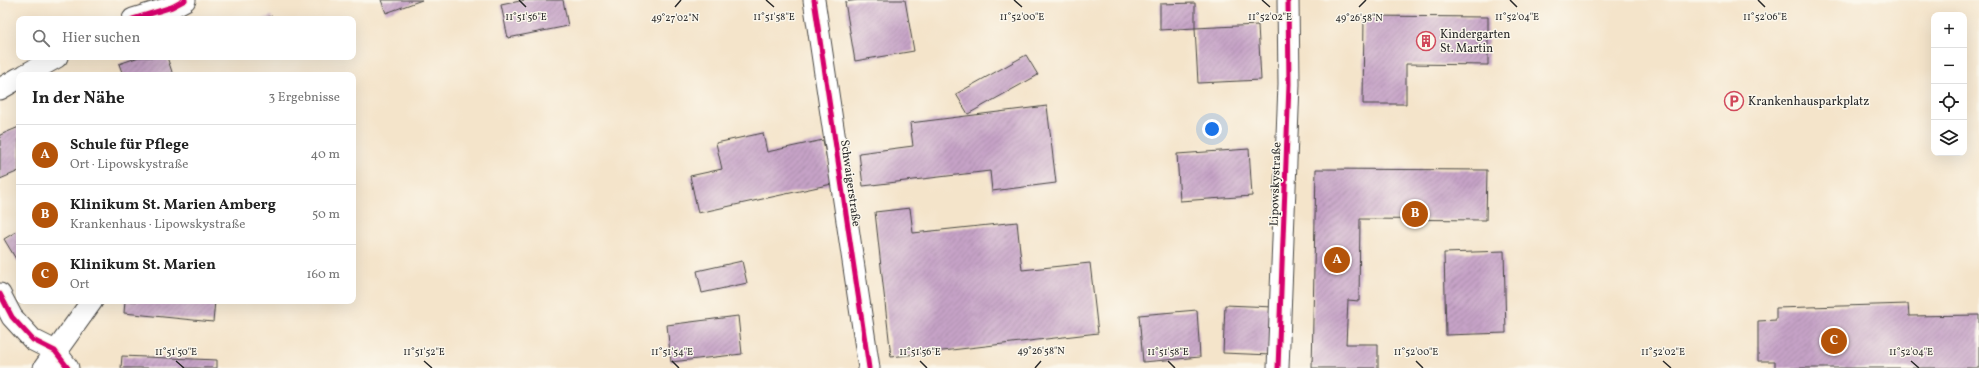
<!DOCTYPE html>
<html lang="de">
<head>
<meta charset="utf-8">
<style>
	:root { --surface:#fff; --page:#f2f2f2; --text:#222; --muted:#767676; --line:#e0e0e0; --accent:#b45309 }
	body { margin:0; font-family:Vollkorn,serif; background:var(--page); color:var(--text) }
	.controls { position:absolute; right:12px; top:12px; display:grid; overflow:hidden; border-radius:8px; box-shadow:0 4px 16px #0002 }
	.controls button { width:36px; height:36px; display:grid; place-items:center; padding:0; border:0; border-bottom:1px solid var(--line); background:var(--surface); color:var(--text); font:20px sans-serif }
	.you { position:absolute; left:1212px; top:129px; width:14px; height:14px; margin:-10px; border:3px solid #fff; border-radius:50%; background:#1a73e8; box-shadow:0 0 0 6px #1a73e833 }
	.badge { display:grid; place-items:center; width:26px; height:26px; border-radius:50%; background:var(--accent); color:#fff; font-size:13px; font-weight:700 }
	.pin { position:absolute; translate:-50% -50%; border:2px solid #fff; box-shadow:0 1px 4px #0006 }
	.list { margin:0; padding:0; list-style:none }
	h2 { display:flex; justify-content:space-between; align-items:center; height:52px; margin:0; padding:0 16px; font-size:17px }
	h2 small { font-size:13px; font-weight:400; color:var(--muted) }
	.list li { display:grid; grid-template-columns:26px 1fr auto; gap:12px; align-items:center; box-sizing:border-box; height:60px; padding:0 16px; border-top:1px solid var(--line) }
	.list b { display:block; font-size:15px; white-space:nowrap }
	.list p { margin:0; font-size:13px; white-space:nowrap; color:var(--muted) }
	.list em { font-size:13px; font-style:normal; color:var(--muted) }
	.icon { flex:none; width:22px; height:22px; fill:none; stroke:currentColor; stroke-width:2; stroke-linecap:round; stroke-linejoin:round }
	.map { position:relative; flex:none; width:1979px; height:368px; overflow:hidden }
	.search { position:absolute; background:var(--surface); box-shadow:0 4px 16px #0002; left:16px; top:16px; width:340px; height:44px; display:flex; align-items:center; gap:10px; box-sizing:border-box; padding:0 14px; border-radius:8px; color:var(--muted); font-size:15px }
	.panel { position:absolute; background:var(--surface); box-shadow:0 4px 16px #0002; left:16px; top:72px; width:340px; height:232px; border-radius:8px }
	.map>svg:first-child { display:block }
	.building { fill:url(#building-hatch) }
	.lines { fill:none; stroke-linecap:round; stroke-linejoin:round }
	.minor-casing { stroke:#494743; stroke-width:23 }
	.minor { stroke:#fff; stroke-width:21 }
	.cycleway-casing { stroke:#fbf7ec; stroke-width:8 }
	.cycleway { stroke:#d6006c; stroke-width:5 }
	.ticks { fill:none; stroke:#2b2b2b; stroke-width:1.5 }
	.labels { text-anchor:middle; stroke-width:3; stroke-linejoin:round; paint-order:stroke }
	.poi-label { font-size:12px; fill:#2b2b2b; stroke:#fbf7ec; text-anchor:start }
	.street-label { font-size:12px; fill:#2b2b2b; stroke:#fbf7ec }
	.ticks-label { font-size:10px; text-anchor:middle; fill:#2b2b2b; stroke:#fbf7ec; stroke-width:3; stroke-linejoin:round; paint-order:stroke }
</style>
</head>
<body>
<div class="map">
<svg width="1979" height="368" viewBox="0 0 1979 368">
	<defs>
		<pattern id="building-hatch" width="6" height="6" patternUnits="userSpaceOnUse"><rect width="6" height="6" fill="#c6a3c7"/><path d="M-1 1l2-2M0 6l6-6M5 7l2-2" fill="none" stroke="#a185a2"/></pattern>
	</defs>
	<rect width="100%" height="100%" fill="#fbf7ec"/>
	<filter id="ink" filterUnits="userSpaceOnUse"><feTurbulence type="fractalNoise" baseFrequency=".025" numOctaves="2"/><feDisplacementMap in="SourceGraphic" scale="8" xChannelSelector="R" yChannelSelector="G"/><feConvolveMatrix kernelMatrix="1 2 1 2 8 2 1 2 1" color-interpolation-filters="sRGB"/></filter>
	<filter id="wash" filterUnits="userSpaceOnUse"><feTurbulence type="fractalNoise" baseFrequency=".012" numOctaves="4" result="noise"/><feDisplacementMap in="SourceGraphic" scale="16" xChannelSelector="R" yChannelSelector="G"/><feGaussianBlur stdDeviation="0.9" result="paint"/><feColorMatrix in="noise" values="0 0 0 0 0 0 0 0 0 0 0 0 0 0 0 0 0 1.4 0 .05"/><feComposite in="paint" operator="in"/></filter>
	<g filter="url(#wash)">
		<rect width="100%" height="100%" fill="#f4e4ca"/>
		<g id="blocks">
			<g class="building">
				<polygon points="381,0 422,0 386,13"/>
				<polygon points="525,0 563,0 568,26 508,38 501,5"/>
				<polygon points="858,0 905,0 914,51 855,61 845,2"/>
				<polygon points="1195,3 1195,28 1160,30 1160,4"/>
				<polygon points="272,16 273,19 262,19"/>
				<polygon points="1364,16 1488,17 1488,65 1406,64 1406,104 1363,104"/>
				<polygon points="1258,25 1261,80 1198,83 1195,28"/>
				<polygon points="1026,55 1038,75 968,114 956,94"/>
				<polygon points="139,57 167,57 173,75 123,75 119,64"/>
				<polygon points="1047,106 1056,183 992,191 990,171 863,186 859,153 913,146 910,123"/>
				<polygon points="19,127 19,171 0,179 0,135"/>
				<polygon points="763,133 767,152 823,140 832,184 698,213 690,176 722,169 716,143"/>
				<polygon points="1249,149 1252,196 1180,201 1177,154"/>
				<polygon points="1316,169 1487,170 1486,220 1360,219 1359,301 1348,300 1346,344 1378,344 1378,368 1312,368"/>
				<polygon points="910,208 913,233 1017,222 1022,270 1090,263 1098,333 891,357 875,212"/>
				<polygon points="19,230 19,264 4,239"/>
				<polygon points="1504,251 1506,333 1446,335 1444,253"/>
				<polygon points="742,261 747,283 702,293 697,271"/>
				<polygon points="125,301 215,301 213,322 124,313"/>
				<polygon points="1908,304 1909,316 1979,315 1979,368 1775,368 1775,361 1758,361 1758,321 1776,320 1776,308"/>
				<polygon points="1225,305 1274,307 1271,355 1223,353"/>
				<polygon points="1197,310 1200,357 1143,362 1139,315"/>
				<polygon points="738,316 742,354 671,362 667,325"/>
				<polygon points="122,356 217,360 217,368 121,368"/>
			</g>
		</g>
	</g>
	<g filter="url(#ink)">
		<use href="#blocks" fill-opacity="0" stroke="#494743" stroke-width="1"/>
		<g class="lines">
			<defs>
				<g id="minor">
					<polyline points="814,0 869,368"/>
					<polyline points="133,19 172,7 185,0"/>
					<polyline points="25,75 57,57"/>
					<polyline points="0,89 19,78"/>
					<polyline points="0,294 12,317 33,340 55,351 68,368"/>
					<polyline points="44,368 92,301"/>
					<polyline points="1278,368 1289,84 1288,0"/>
				</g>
			</defs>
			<use href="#minor" class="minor-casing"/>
			<use href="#minor" class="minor"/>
			<defs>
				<g id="cycleway">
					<polyline points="814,0 869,368"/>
					<polyline points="133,19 172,7 185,0"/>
					<polyline points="0,294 12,317 33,340 55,351 68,368"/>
					<polyline points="1278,368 1289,84 1288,0"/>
				</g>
			</defs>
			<use href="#cycleway" class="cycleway-casing"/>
			<use href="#cycleway" class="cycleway"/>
		</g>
	</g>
	<path class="ticks" d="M519,0L526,7M766,0L774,7M1014,0L1022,7M1262,0L1270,7M1510,0L1517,7M1758,0L1765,7M675,7L681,0M1359,7L1366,0M176,361L184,368M424,361L432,368M672,361L679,368M920,361L927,368M1168,361L1175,368M1416,361L1423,368M1663,361L1671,368M1911,361L1919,368M1035,368L1041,361"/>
	<defs>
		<symbol id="building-ring" viewBox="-11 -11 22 22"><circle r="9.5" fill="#fbf7ec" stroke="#d1495b" stroke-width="1.5"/><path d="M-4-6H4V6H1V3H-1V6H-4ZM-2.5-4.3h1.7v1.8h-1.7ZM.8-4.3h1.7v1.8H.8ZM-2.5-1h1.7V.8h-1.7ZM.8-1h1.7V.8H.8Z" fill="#d1495b"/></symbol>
		<symbol id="parking-ring" viewBox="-11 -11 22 22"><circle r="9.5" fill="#fbf7ec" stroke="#d1495b" stroke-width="1.5"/><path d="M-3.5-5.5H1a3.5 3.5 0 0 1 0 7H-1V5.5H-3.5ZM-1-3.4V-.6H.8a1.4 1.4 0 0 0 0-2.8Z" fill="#d1495b"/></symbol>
	</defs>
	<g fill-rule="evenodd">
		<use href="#building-ring" x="1415" y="30" width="22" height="22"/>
		<use href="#parking-ring" x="1723" y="90" width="22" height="22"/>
	</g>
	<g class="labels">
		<g class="poi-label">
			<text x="1440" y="38">Kindergarten<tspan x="1440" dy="14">St. Martin</tspan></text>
			<text x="1748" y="105">Krankenhausparkplatz</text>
		</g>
		<g class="street-label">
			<text transform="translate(851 183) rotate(82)" y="4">Schwaigerstraße</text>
			<text transform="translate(1275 184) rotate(-88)" y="4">Lipowskystraße</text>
		</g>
	</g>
	<g class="ticks-label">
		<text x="526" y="20">11°51'56"E</text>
		<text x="774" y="20">11°51'58"E</text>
		<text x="1022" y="20">11°52'00"E</text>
		<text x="1270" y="20">11°52'02"E</text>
		<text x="1517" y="20">11°52'04"E</text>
		<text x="1765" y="20">11°52'06"E</text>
		<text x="675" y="21">49°27'02"N</text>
		<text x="1359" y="21">49°26'58"N</text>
		<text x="1041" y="354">49°26'58"N</text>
		<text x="176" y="355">11°51'50"E</text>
		<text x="424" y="355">11°51'52"E</text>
		<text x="672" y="355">11°51'54"E</text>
		<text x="920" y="355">11°51'56"E</text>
		<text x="1168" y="355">11°51'58"E</text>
		<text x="1416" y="355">11°52'00"E</text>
		<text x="1663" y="355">11°52'02"E</text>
		<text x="1911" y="355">11°52'04"E</text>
	</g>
</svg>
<div class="controls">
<button>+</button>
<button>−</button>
<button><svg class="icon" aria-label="locate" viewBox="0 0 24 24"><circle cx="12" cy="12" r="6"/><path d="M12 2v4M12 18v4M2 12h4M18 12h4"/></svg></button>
<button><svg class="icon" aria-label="layers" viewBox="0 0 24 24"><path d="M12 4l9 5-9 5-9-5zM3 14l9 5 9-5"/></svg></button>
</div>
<div class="you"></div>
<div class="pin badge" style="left:1337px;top:260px">A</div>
<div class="pin badge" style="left:1415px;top:214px">B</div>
<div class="pin badge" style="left:1834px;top:341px">C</div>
<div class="search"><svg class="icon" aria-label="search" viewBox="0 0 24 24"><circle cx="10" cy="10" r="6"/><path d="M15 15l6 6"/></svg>Hier suchen</div>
<section class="panel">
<h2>In der Nähe<small>3 Ergebnisse</small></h2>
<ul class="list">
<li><span class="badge">A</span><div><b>Schule für Pflege</b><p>Ort · Lipowskystraße</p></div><em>40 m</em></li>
<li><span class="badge">B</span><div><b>Klinikum St. Marien Amberg</b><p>Krankenhaus · Lipowskystraße</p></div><em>50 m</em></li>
<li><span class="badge">C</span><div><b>Klinikum St. Marien</b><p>Ort</p></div><em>160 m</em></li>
</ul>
</section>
</div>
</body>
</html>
